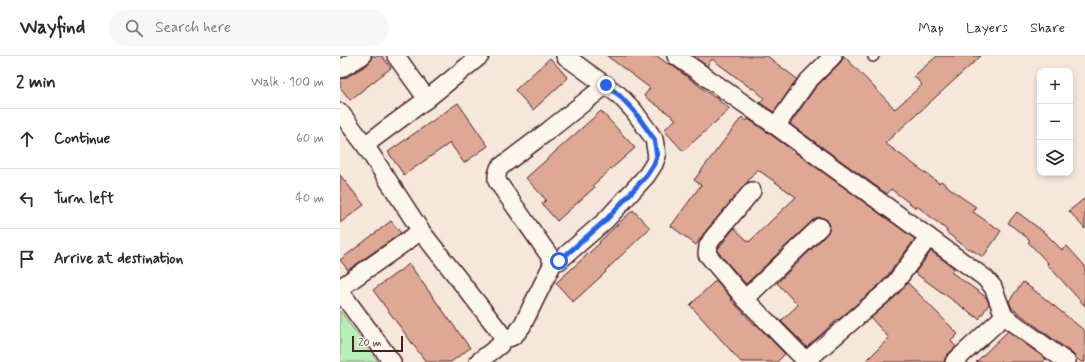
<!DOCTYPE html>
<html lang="en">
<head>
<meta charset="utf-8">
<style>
	:root { --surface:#fff; --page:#f7f7f7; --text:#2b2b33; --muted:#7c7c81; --line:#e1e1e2 }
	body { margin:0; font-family:Mynerve,sans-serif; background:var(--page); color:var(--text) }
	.controls { position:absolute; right:12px; top:12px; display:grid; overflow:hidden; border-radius:8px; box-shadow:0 2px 6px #0003 }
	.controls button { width:36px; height:36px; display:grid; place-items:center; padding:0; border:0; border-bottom:1px solid var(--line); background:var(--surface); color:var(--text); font:20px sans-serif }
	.scale { position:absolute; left:12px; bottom:10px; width:51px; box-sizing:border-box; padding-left:4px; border:2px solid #4a1f2b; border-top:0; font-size:11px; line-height:14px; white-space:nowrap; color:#4a1f2b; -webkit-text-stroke:3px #fbf7ec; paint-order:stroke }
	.stop { position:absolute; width:12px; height:12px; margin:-9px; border:3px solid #2563eb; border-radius:50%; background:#fff }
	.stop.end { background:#2563eb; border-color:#fff; box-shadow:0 1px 4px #0008 }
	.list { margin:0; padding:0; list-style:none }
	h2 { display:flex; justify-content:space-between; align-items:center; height:52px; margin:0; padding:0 16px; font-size:17px }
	h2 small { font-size:13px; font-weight:400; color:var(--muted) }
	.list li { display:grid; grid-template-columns:26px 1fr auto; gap:12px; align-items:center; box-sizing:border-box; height:60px; padding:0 16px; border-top:1px solid var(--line) }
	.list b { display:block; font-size:15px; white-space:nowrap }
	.list em { font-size:13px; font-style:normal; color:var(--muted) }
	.icon { flex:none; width:22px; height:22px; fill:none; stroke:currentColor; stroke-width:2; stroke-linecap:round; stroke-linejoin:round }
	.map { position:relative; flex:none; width:745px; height:306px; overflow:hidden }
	header { display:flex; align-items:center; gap:24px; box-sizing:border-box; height:56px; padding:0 20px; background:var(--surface); border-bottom:1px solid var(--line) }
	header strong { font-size:19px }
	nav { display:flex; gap:22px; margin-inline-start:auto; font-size:14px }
	.search { width:280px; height:36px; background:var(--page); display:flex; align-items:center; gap:10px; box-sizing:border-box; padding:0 14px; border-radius:22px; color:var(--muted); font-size:15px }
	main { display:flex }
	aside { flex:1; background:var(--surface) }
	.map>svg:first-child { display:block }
	.green { fill:#b5f0b4; stroke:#808870 }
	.building { fill:#dea894; stroke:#4a1f2b }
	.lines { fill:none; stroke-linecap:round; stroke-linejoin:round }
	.lane-casing { stroke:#4a1f2b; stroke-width:12 }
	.street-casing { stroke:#4a1f2b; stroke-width:20 }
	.lane { stroke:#fbf7ec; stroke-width:9 }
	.street { stroke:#fbf7ec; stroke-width:17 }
	.route { stroke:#2563eb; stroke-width:5 }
</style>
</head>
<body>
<header>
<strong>Wayfind</strong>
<div class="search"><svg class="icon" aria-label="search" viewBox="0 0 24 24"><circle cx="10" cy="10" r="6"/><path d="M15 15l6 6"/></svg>Search here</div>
<nav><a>Map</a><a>Layers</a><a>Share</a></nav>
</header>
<main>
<aside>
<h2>2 min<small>Walk · 100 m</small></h2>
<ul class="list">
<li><svg class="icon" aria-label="ahead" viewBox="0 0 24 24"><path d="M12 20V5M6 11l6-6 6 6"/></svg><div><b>Continue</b></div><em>60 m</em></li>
<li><svg class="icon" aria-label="left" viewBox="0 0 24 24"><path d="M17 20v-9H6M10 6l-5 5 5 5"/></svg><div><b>Turn left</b></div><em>40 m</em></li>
<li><svg class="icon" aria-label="arrive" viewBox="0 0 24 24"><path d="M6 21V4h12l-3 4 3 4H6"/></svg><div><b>Arrive at destination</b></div></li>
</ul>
</aside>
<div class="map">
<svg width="745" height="306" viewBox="0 0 745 306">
	<rect width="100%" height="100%" fill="#f5e7da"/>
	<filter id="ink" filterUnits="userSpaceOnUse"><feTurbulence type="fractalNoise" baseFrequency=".025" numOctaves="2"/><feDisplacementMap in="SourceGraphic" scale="8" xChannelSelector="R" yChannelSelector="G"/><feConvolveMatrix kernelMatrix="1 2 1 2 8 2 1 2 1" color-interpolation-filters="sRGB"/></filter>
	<g filter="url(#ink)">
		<polygon class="green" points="0,255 38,306 0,306"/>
		<g class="building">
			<polygon points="32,0 42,0 51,12 10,44 0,31 0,23 5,22 27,9 30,5"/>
			<polygon points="267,0 317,0 328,8 329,7 390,53 343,95 324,74 336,63 304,40 310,32"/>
			<polygon points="353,0 427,0 457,23 434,56 420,47 424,42 413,32 412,33 372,3 367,10"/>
			<polygon points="503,0 504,0 555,53 582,29 574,20 597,0 641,0 545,87 599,127 601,125 621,141 636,151 633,156 661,175 643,201 629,192 628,193 606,176 607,174 577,150 576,152 551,133 547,138 450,68 475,32 500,7 503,3"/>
			<polygon points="210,2 228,22 193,54 175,34"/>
			<polygon points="118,47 148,90 124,107 110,87 64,119 48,96"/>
			<polygon points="261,55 295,92 253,129 255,131 217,165 202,148 206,144 186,122"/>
			<polygon points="402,61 406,65 408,63 430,78 575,183 547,220 540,228 498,264 498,263 467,291 441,265 458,249 437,227 487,178 489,174 490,169 487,164 483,162 478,161 473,164 406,228 377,195 378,193 394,172 409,186 456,141 417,113 406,128 364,177 356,189 331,170 361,129 354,124"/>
			<polygon points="0,119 24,149 0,167"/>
			<polygon points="745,142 745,173 729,155"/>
			<polygon points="293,154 310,172 265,215 266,216 233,246 216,227 260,187 259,186"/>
			<polygon points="677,156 705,177 722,194 727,190 745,210 745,250 707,208 708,207 688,186 690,184 668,167"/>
			<polygon points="51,165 61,177 8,214 0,204"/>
			<polygon points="591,195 614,212 611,216 646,241 649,248 639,263 575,217"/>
			<polygon points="69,208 130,292 111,306 86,306 33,234"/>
			<polygon points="376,224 392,243 391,244 415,269 416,268 445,298 437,306 401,306 350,249"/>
			<polygon points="683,226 703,241 745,275 745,306 741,306 736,302 733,298 672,252 669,245"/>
			<polygon points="568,227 618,278 611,285 616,291 607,299 605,303 604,306 525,306 549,282 531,262 554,242"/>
			<polygon points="668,275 706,303 703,306 636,306"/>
		</g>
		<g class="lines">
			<defs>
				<polyline id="lane" points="533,1 534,0"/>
				<g id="street">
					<polyline points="56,0 87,43"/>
					<polyline points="225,0 279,39 294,55 314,83 317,100 314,108 307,119 266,164 219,205 214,205 211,202 157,125 157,119 159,112 208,75 266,29"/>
					<polyline points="336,0 436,70 645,222 653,231 664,260 727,306"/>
					<polyline points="0,13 22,0"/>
					<polyline points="0,56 25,89 81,175 160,276 162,283 160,289 138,306"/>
					<polyline points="436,70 467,26 493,0"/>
					<polyline points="25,89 87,43 140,0"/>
					<polyline points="412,135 372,183 368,190 367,198 405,243 466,305"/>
					<polyline points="0,232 81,175"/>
					<polyline points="0,235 52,306"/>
					<polyline points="405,243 480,171"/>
					<path d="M162,283C174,282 175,279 182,270L214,205"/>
					<polyline points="465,306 547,235 555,227 589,181"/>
					<polyline points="614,306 664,260"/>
				</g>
			</defs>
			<use href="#lane" class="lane-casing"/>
			<use href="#street" class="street-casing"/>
			<use href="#lane" class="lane"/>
			<use href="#street" class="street"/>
		</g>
	</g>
	<g class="lines" filter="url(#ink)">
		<polyline class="route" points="219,205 266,164 307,119 314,108 317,100 314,83 294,55 279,39 266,29"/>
	</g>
</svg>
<div class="controls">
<button>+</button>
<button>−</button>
<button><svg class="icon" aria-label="layers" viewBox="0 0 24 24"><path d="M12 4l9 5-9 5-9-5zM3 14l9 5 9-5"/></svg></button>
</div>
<div class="scale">20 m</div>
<div class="stop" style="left:219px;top:205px"></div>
<div class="stop end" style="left:266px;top:29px"></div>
</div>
</main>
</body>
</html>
